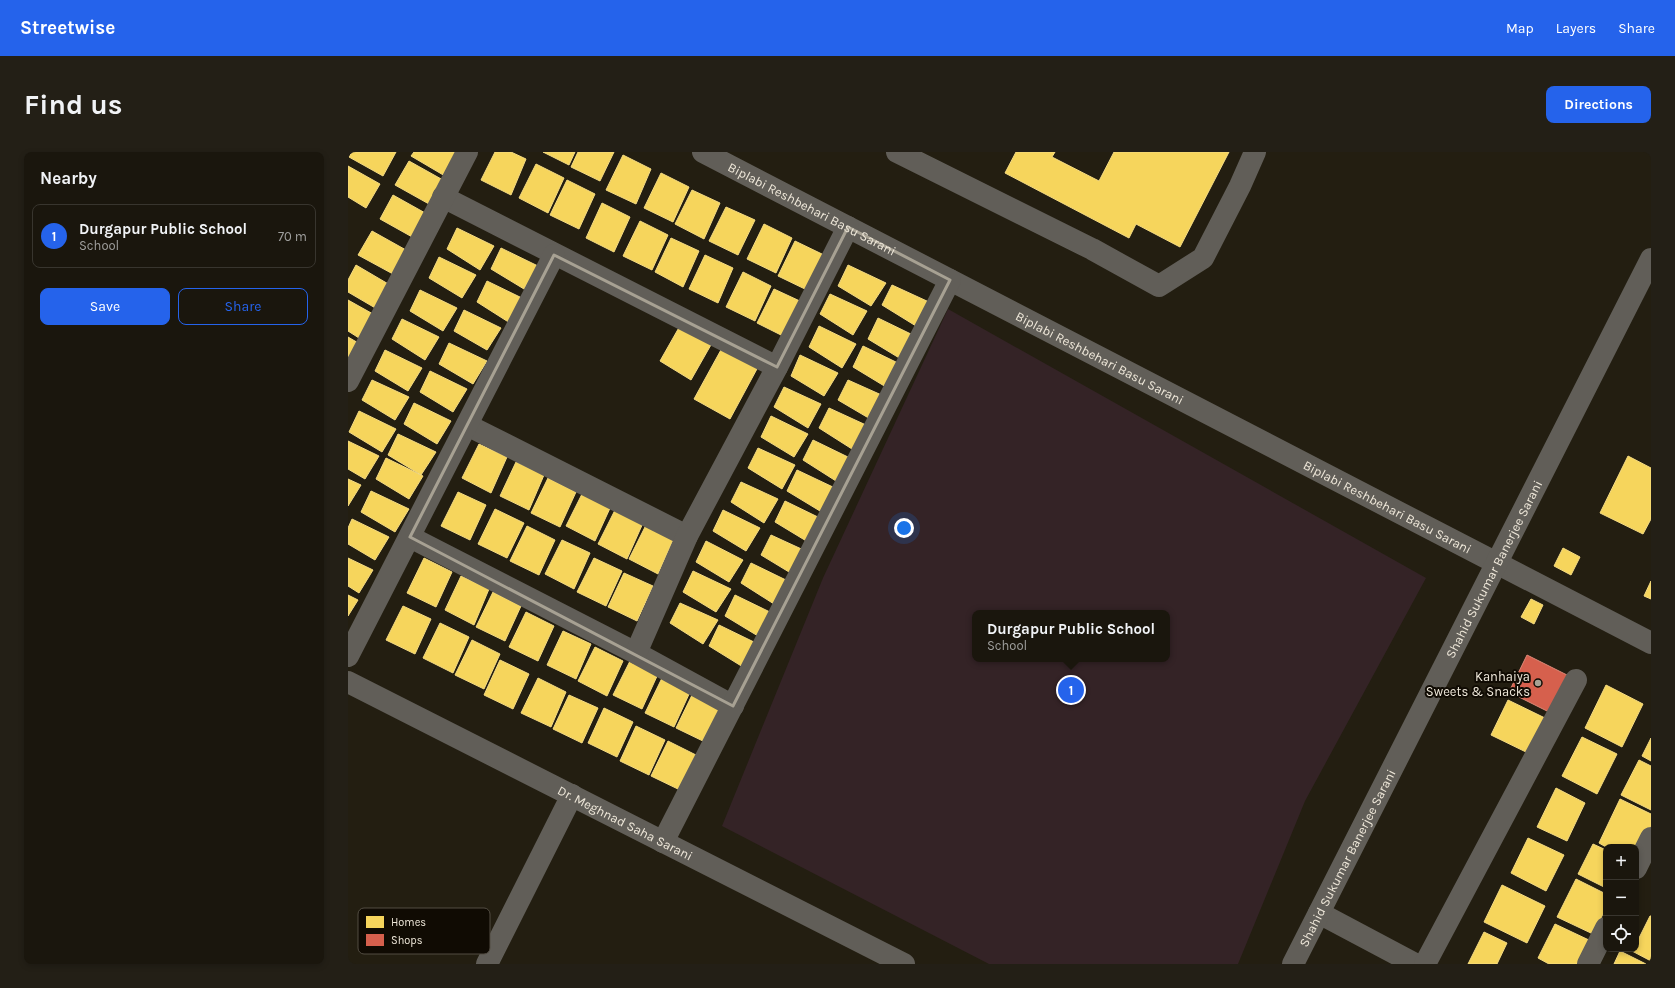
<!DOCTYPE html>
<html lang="en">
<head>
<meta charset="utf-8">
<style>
	:root { --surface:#1a160d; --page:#231f16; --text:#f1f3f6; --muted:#9f9f9d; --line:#38352e; --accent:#2563eb }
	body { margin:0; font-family:Karla,sans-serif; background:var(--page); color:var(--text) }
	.controls { position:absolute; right:12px; bottom:12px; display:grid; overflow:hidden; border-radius:8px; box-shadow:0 2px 6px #0003 }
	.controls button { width:36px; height:36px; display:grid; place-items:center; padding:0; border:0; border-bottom:1px solid var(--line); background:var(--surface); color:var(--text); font:20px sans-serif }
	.you { position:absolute; left:556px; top:376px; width:14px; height:14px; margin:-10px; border:3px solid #fff; border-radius:50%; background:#1a73e8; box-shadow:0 0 0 6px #1a73e833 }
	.badge { display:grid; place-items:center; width:26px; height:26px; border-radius:50%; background:var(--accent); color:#fff; font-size:13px; font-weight:700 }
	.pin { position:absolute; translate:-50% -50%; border:2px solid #fff; box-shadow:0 1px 4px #0006 }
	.popup { position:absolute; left:624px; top:458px; width:198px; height:52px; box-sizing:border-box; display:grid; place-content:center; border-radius:8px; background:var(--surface); filter:drop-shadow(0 1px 3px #0005); font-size:13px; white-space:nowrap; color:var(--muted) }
	.popup b { font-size:15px; color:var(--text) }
	.popup::after { content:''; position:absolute; left:50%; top:100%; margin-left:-8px; border:8px solid transparent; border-top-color:var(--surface) }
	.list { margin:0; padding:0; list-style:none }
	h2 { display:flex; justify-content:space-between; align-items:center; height:52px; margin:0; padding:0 16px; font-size:17px }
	h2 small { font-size:13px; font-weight:400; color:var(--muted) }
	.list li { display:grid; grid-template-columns:26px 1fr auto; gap:12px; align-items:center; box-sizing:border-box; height:64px; margin:0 8px 8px; padding:0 8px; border:1px solid var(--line); border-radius:8px }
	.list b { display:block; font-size:15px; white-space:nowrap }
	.list p { margin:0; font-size:13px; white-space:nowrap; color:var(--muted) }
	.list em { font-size:13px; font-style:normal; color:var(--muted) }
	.actions { display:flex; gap:8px; padding:12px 16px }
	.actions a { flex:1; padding:9px 0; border:1px solid var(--accent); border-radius:8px; text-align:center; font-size:14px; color:var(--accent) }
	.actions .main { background:var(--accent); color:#fff }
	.icon { flex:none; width:22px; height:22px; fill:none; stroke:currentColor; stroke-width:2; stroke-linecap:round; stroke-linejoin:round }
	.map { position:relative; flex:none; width:1303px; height:812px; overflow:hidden; border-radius:8px }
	header { display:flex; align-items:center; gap:24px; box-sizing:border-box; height:56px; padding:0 20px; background:var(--accent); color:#fff }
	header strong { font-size:19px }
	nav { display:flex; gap:22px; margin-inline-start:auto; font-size:14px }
	.intro { display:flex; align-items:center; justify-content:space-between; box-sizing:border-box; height:96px; padding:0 24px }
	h1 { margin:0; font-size:28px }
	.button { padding:10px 18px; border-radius:8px; background:var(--accent); color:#fff; font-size:14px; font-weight:700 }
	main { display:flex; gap:24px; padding:0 24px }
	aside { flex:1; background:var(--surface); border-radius:8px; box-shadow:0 2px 6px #0003 }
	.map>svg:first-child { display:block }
	.education { fill:#342326; fill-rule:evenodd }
	.homes { fill:#f6d55c; stroke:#f4da82 }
	.shops { fill:#d6604d; stroke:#d87 }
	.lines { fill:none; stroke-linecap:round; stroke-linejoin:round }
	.minor { stroke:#615e58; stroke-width:22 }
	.marked { fill:none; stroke:#a7a193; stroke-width:3; stroke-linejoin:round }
	.poi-dot { fill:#a7a193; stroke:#100b03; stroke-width:1.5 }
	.labels { text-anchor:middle; stroke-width:4; stroke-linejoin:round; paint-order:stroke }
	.street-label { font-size:13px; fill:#eee7d9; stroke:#100b03 }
	.poi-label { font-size:13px; fill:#eee7d9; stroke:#100b03; text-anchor:end }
	.key { fill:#100b03; stroke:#534d43; stroke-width:1 }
	.key-label { font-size:11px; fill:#eee7d9 }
</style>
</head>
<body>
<header>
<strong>Streetwise</strong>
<nav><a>Map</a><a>Layers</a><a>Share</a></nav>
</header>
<div class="intro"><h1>Find us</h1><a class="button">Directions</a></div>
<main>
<aside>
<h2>Nearby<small></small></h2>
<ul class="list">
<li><span class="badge">1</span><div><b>Durgapur Public School</b><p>School</p></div><em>70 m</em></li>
</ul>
<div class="actions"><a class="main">Save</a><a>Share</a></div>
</aside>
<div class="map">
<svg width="1303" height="812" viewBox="0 0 1303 812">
	<rect width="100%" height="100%" fill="#231e11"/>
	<path class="education" d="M600,157L1078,426L957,649L890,812H641L374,674L475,426ZM627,461H819V507H627Z"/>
	<g class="homes">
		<polygon points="4,0 48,0 35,24 1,5"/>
		<polygon points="66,0 111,0 97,24 63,4"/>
		<polygon points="147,0 163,0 178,7 163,43 133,28"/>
		<polygon points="195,0 227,0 221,13"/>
		<polygon points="230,0 266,0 252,29 223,15"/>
		<polygon points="668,0 707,0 704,5 751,29 766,0 881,0 832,95 788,72 781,86 657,21"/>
		<polygon points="275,3 303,17 288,52 258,38"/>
		<polygon points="61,9 95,28 81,52 47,33"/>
		<polygon points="188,12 216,26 200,61 171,46"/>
		<polygon points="0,14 32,32 18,56 0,45"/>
		<polygon points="313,21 341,35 325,70 296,56"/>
		<polygon points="219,28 247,42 231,77 202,63"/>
		<polygon points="344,38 372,51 356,87 327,72"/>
		<polygon points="45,43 79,62 66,86 32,67"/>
		<polygon points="254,51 282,65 266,100 238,86"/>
		<polygon points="378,55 407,68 390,103 361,89"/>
		<polygon points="292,69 320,83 304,118 275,104"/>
		<polygon points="416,72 444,86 428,121 399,107"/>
		<polygon points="109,76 146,94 132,118 99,97"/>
		<polygon points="24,79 58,98 45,122 10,103"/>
		<polygon points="323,86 351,99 335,135 307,120"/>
		<polygon points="447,89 476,103 459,138 430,124"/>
		<polygon points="153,96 190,114 176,137 143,117"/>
		<polygon points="357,103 385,116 370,151 341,137"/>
		<polygon points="91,105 128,123 114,146 81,126"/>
		<polygon points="8,113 42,133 29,157 0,140 0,128"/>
		<polygon points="500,113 538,131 523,154 490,134"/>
		<polygon points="395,120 423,134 407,169 378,155"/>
		<polygon points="139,129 176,147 162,171 129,150"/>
		<polygon points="544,133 581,150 568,174 534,153"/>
		<polygon points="426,137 454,150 439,186 409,171"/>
		<polygon points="72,138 109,156 95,179 62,159"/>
		<polygon points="482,142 519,159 505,183 472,162"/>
		<polygon points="0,148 25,162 11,186 0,179"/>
		<polygon points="116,158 153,176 139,198 106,179"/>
		<polygon points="530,166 567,184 553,207 520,187"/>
		<polygon points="54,167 91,185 77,208 44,187"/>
		<polygon points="333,172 364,191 343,228 312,209"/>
		<polygon points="471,174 508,192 494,216 461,195"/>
		<polygon points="0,185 12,192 0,213"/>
		<polygon points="101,191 139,209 125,232 91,212"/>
		<polygon points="515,194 552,212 538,235 505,215"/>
		<polygon points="374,196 410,215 382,267 346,247"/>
		<polygon points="37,198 74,216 60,239 27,219"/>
		<polygon points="452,203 490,221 476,244 443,224"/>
		<polygon points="82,219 119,237 105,260 72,240"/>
		<polygon points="24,228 61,245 47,268 14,248"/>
		<polygon points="500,228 538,245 524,268 490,248"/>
		<polygon points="436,235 473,252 460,276 426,255"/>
		<polygon points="66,251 103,269 89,292 56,272"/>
		<polygon points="481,256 518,273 504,297 471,276"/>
		<polygon points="11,259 48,277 34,300 1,280"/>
		<polygon points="423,264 460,282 446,305 413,285"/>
		<polygon points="50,282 88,300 73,323 40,303"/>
		<polygon points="465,288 502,306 488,329 455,308"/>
		<polygon points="0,289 31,304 17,327 0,317"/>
		<polygon points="131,292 159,305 143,341 114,326"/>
		<polygon points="410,296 447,313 434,337 400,316"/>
		<polygon points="1280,304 1303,316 1303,367 1295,382 1252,361"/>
		<polygon points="38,306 75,324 61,347 28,327"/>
		<polygon points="168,310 196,323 181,358 152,344"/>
		<polygon points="449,318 487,336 472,359 439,339"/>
		<polygon points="200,326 228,340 212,375 183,361"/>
		<polygon points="0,327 13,333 0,354"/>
		<polygon points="393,330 430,347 416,371 383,350"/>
		<polygon points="23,339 61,357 47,380 13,360"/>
		<polygon points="110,340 138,353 122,388 93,374"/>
		<polygon points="235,340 263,354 247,389 218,374"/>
		<polygon points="437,349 474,367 460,390 427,370"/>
		<polygon points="147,357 176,371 159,406 130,392"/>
		<polygon points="267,358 295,371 279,407 250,392"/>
		<polygon points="375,358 412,376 398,399 365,379"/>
		<polygon points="4,367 41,385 27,408 0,392 0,376"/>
		<polygon points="298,373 326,386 310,422 281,407"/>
		<polygon points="179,374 207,388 191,423 162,409"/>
		<polygon points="423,383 460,400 446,423 413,403"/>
		<polygon points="214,388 242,401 226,437 197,422"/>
		<polygon points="358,389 395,408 381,430 348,410"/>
		<polygon points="1215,396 1232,405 1223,423 1206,414"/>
		<polygon points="0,406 25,418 11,441 0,434"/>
		<polygon points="76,406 104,420 88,455 59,441"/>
		<polygon points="246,406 274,419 258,454 229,440"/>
		<polygon points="403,411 440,429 426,452 393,431"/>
		<polygon points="345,419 383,437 368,460 335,440"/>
		<polygon points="276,421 305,434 289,469 260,455"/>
		<polygon points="113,424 141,437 126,473 97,458"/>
		<polygon points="1303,429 1303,447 1296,444"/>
		<polygon points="145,440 173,454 157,489 128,475"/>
		<polygon points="0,443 10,448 0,464"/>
		<polygon points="387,443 424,461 410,484 377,464"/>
		<polygon points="1183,447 1195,453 1186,472 1173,465"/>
		<polygon points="332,451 370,468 355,492 322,471"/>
		<polygon points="55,454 83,467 67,502 38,488"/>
		<polygon points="178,460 206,474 190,509 161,495"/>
		<polygon points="92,471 121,485 105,521 75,506"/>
		<polygon points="371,473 408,491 395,515 361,494"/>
		<polygon points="215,479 243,492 228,527 199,513"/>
		<polygon points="124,488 152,502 136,537 107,523"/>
		<polygon points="247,495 275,509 259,544 230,529"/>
		<polygon points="152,508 181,522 165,557 136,543"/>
		<polygon points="282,509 310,522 294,557 265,543"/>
		<polygon points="190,526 218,540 203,575 173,561"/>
		<polygon points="314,526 342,540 326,575 297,561"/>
		<polygon points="1258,533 1295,552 1274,595 1237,576"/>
		<polygon points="345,541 373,555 357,590 328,576"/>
		<polygon points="221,543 250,556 234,591 205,577"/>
		<polygon points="1160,548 1197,566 1180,601 1143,583"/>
		<polygon points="256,556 285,570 269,605 240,591"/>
		<polygon points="288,574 317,588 301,623 272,609"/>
		<polygon points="1234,585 1269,602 1249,642 1214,624"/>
		<polygon points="1303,586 1303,609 1294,604"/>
		<polygon points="320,589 348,603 332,638 303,624"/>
		<polygon points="1291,608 1303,614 1303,658 1273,643"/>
		<polygon points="1208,636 1237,651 1219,689 1189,675"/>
		<polygon points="1272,647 1303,662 1303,674 1288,704 1288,695 1258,695 1251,691"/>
		<polygon points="1180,686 1216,703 1198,739 1163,721"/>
		<polygon points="1245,692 1258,698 1258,736 1230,722"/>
		<polygon points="1228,727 1258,742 1258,756 1245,782 1209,765"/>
		<polygon points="1154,733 1197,754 1179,791 1136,770"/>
		<polygon points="1302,764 1303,764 1303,809 1284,799 1285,797 1288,797 1288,792"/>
		<polygon points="1207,772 1243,789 1232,812 1201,812 1190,806"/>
		<polygon points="1136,780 1159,791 1149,812 1120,812"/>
		<polygon points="1272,799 1298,812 1266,812"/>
	</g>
	<polygon class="shops" points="1179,503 1219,523 1201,560 1161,540"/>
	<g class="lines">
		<g class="minor">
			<path id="s1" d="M355,0L1303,491"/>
			<polyline points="549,0 744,97 811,134 855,106 892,34 907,0"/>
			<polyline points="95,45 429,215"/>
			<polyline points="0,229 119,0"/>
			<polyline points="119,273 339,384"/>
			<polyline points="62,385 288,501 385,554"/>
			<polyline points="288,501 339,384 429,215 500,75"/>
			<polyline points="0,504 206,103"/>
			<path id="s2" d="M0,530L556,812"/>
			<polyline points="315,690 602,128"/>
			<polyline points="1288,716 1303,686"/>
			<polyline points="971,761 1067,812"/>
			<polyline points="139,812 224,643"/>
			<path id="s3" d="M945,812L1303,107"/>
			<polyline points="1077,812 1228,528"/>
			<polyline points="1240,812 1258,776"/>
		</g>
	</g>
	<path class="marked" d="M500,75L602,128L385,554L62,385L206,103L429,215Z"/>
	<circle class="poi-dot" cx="1190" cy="531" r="4"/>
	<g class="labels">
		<g class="street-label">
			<text dy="5" stroke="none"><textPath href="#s1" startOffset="123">Biplabi Reshbehari Basu Sarani</textPath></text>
			<text dy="5" stroke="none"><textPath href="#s1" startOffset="447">Biplabi Reshbehari Basu Sarani</textPath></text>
			<text dy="5" stroke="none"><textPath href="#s1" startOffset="771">Biplabi Reshbehari Basu Sarani</textPath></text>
			<text dy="5" stroke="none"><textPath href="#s3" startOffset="443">Shahid Sukumar Banerjee Sarani</textPath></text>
			<text dy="5" stroke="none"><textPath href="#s2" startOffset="311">Dr. Meghnad Saha Sarani</textPath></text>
			<text dy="5" stroke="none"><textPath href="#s3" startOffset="119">Shahid Sukumar Banerjee Sarani</textPath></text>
		</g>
		<g class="poi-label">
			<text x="1182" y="529">Kanhaiya<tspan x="1182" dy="15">Sweets &amp; Snacks</tspan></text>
		</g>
	</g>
	<rect x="10" y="756" width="132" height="46" rx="6" class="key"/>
	<rect x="18" y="764" width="18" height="12" fill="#f6d55c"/>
	<rect x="18" y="782" width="18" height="12" fill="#d6604d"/>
	<g class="key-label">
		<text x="43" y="774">Homes</text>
		<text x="43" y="792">Shops</text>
	</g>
</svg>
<div class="controls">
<button>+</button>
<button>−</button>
<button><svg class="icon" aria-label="locate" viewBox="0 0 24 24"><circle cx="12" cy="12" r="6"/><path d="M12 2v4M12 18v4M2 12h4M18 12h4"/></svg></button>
</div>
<div class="you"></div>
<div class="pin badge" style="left:723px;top:538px">1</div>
<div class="popup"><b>Durgapur Public School</b>School</div>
</div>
</main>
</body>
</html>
